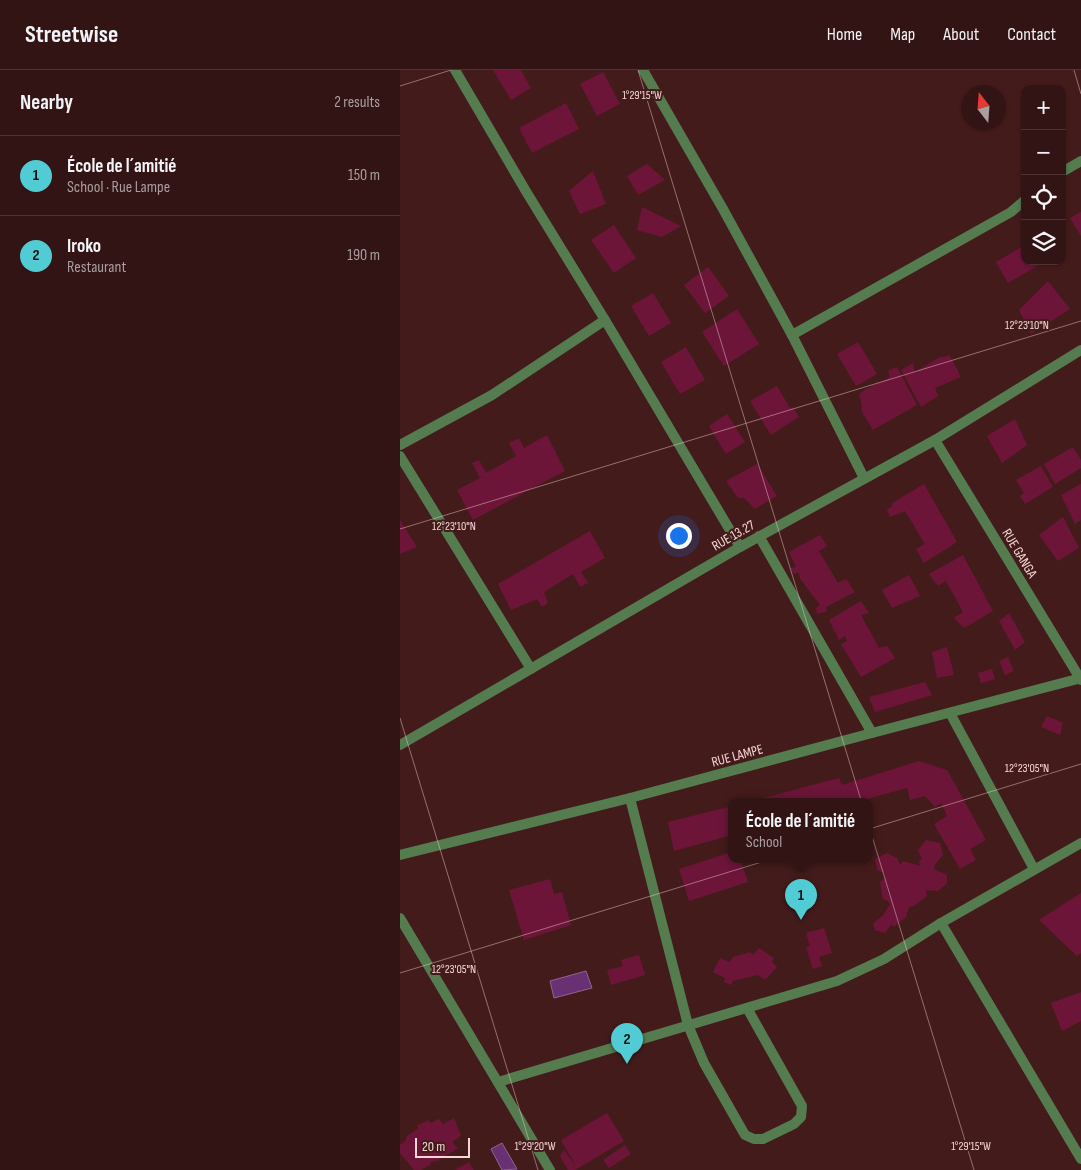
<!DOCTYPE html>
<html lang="en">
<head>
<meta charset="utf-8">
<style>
	:root { --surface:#331414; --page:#3b1d1d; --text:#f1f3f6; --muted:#a99ea0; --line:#4e3334; --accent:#51ccd4 }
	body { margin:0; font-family:"Sofia Sans Condensed",sans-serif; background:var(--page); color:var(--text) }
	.controls { position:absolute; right:15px; top:15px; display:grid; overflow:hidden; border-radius:10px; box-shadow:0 1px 4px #0004 }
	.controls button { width:45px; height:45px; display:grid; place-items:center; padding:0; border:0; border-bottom:1px solid var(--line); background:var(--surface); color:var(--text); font:25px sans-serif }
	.compass { position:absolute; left:561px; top:15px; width:45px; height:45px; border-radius:50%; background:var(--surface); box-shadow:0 1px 4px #0004; rotate:343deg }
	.scale { position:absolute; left:15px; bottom:12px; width:55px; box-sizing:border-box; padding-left:5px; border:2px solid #f4d7d5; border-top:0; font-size:14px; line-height:18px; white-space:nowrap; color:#f4d7d5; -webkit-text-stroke:4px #441b1b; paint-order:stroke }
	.you { position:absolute; left:278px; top:465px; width:18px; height:18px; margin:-12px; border:4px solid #fff; border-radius:50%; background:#1a73e8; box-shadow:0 0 0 8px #1a73e833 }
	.badge { display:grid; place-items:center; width:32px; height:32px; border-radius:50%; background:var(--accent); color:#111; font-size:16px; font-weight:700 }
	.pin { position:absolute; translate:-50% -41px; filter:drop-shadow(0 1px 2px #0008) }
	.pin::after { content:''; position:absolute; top:26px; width:18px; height:15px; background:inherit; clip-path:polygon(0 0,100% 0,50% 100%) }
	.popup { position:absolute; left:328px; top:728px; width:145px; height:65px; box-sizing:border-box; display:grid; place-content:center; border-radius:10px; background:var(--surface); filter:drop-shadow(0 1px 4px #0005); font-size:16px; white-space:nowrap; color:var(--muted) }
	.popup b { font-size:19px; color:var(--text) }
	.popup::after { content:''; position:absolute; left:50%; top:100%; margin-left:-10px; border:10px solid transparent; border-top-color:var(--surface) }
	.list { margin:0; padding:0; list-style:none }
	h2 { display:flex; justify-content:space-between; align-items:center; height:65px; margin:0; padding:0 20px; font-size:21px }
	h2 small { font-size:16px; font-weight:400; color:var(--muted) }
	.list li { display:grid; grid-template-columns:32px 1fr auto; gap:15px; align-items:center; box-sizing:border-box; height:80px; padding:0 20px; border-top:1px solid var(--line) }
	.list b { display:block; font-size:19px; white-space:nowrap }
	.list p { margin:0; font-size:16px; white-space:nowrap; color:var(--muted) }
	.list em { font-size:16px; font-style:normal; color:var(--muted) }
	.icon { flex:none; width:28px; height:28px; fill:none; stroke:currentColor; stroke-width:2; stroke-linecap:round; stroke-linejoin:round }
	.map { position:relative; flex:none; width:681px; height:1100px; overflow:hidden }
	header { display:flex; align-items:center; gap:30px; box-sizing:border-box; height:70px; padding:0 25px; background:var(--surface); border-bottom:1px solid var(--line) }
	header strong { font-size:24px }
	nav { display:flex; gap:28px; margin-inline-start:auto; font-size:18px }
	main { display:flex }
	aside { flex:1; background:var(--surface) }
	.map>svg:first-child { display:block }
	.water { fill:#693073; stroke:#936290 }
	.building { fill:#6d1539 }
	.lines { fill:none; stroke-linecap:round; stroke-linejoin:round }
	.minor { stroke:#547c4f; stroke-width:10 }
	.ticks { fill:none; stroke:#f4d7d5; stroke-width:1; stroke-opacity:0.45 }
	.labels { text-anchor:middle; stroke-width:4; stroke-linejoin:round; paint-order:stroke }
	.street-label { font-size:14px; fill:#f4d7d5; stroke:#441b1b }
	.ticks-label { font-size:12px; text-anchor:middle; fill:#f4d7d5; stroke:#441b1b; stroke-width:4; stroke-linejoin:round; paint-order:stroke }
</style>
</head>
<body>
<header>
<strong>Streetwise</strong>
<nav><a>Home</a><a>Map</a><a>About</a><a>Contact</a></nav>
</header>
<main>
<aside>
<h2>Nearby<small>2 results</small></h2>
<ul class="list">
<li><span class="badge">1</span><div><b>École de l´amitié</b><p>School · Rue Lampe</p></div><em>150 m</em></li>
<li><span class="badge">2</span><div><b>Iroko</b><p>Restaurant</p></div><em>190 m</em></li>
</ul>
</aside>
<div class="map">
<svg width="681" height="1100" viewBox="0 0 681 1100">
	<rect width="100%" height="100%" fill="#441b1b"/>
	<g class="water">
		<polygon points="186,901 192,918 154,928 150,911"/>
		<polygon points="102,1073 117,1099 102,1100 91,1079"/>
	</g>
	<g class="building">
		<polygon points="93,0 121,0 131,18 111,30"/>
		<polygon points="203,2 220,34 197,46 180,14"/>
		<polygon points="166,33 179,59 132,83 119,58"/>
		<polygon points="247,94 265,110 238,125 227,106"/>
		<polygon points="193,101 206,134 180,144 169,121"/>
		<polygon points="242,137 281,156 262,167 237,160"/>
		<polygon points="681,142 681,166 670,148"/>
		<polygon points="214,155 236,188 214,203 191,170"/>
		<polygon points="625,175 625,191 640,191 641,194 608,213 596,192"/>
		<polygon points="308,197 329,226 305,243 284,215"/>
		<polygon points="648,211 670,239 631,264 619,240"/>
		<polygon points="253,223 271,253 249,266 231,236"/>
		<polygon points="337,239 359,274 324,296 302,262"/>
		<polygon points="458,272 477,304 456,316 437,284"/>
		<polygon points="286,277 305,310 280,324 261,292"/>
		<polygon points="550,286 561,307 535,318 538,326 521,337 501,300 513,293 515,302 540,287"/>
		<polygon points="497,297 517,335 473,360 461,340 462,335 459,324 466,319 490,307 488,301"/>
		<polygon points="377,316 390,338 393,337 399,347 371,365 350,331"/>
		<polygon points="327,344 345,372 326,384 309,356"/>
		<polygon points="615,349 627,375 602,393 587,366"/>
		<polygon points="147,365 165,401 73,450 57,420 80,408 72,393 79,390 86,403 116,386 109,373 119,368 124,378"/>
		<polygon points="673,377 681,390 681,398 655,414 644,394"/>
		<polygon points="357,394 377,426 355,439 344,428 338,428 326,411"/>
		<polygon points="641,396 653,417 625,434 620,426 624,423 616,410"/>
		<polygon points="524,414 557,472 524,493 516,479 525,474 505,441 490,447 487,440 493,435 491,434"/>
		<polygon points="681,414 681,450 675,454 661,425"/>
		<polygon points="663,447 679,478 658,491 639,465"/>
		<polygon points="0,450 17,477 0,484"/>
		<polygon points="190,461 205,488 181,502 188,513 180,517 173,504 144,522 148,533 142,537 137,529 111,540 98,514"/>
		<polygon points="420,465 427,476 419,481 438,513 446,509 455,522 426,537 427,541 417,544 416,538 420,535 401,510 398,502 394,504 390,498 396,497 389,482"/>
		<polygon points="563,485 593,541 564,558 554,548 563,542 546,511 538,516 529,504"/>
		<polygon points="509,505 520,526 492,538 482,520"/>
		<polygon points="461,531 469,543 461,545 479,578 487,576 495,588 461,607 441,574 447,571 445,566 439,570 429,550"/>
		<polygon points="609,543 625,572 615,580 599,551"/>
		<polygon points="547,577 554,605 537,608 532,582"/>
		<polygon points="608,587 614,601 605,605 599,591"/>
		<polygon points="592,599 595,609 581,613 578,603"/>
		<polygon points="525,612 532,625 475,642 469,627"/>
		<polygon points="647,646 663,653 660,665 641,657"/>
		<polygon points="519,691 547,700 586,770 570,779 576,790 560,799 534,754 547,746 541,733 535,737 525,726 510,730 507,718 460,731 351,731 439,708 442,715"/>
		<polygon points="332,736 332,765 274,781 268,752"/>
		<polygon points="526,770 540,773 543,785 535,794 534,799 547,805 547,813 538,821 526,820 527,826 514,836 509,837 506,847 495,856 491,855 485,863 475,860 473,854 484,844 490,834 488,831 483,829 480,812 485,808 484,803 477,800 475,789 487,783 497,788 500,795 503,791 520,796 519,791 522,789 518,780"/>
		<polygon points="332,782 332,789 340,789 348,812 289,831 279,799"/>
		<polygon points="150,809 154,824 162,822 171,855 124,870 109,820"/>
		<polygon points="681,823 681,883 677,886 639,850"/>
		<polygon points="424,858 432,883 419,887 422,896 413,899 406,877 410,876 406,863"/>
		<polygon points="359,878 374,888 372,892 377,897 365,910 358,905 333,911 331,915 324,912 325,908 313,902 320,888 330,892 333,887 350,882 353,885"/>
		<polygon points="239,885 245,905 211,915 207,900 223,896 221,890"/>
		<polygon points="681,922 681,951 662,961 651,933"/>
		<polygon points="207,1043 224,1071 175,1100 168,1100 160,1086 164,1080 176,1096 161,1070"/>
		<polygon points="54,1048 61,1066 52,1072 58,1078 37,1091 31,1092 30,1095 21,1100 14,1100 0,1083 0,1075 6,1070 7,1066 18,1059 18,1055 29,1050 30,1053 39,1049 43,1054"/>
		<polygon points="225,1075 231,1084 209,1098 203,1090"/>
		<polygon points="69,1092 74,1100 55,1100"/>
	</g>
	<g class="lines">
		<g class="minor">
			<polyline points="55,0 127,123 205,250 340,477"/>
			<polyline points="243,0 323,139 392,265 464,408"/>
			<polyline points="662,102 681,91"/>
			<polyline points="392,265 611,142 625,130"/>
			<polyline points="535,370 681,610"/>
			<polyline points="0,375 92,325 205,250"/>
			<polyline points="0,386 131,599"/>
			<polyline points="359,466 472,663"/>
			<polyline points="550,643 634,799"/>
			<polyline points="0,675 340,477 535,370 681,280"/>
			<polyline points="230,728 288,955 304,993 345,1065 354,1069 363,1069 394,1054 401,1047 402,1036 347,938"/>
			<polyline points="0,785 230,728 472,663 681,608"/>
			<polyline points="0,848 150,1100"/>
			<polyline points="541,853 681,1089"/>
			<polyline points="98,1012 437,911 484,889 541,853 681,773"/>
		</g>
	</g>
	<path class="ticks" d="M238,0L574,1100M674,0L681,24M0,16L51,0M0,459L681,251M0,648L138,1100M0,903L681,694"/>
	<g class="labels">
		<g class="street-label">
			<text transform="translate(333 465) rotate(-30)" y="5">RUE 13.27</text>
			<text transform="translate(620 483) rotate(59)" y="5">RUE GANGA</text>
			<text transform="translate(337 685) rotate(-15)" y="5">RUE LAMPE</text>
		</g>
	</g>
	<g class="ticks-label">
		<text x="242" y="29">1°29'15"W</text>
		<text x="627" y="259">12°23'10"N</text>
		<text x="54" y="460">12°23'10"N</text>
		<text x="627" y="702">12°23'05"N</text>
		<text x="54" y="903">12°23'05"N</text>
		<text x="135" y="1080">1°29'20"W</text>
		<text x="571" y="1080">1°29'15"W</text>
	</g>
</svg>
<div class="controls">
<button>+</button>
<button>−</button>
<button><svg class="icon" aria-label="locate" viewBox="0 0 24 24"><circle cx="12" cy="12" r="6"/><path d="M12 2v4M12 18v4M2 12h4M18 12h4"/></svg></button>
<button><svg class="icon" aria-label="layers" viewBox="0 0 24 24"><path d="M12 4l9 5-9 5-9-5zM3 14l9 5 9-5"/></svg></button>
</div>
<svg class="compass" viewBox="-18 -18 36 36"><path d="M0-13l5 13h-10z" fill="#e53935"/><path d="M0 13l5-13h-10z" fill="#a99ea0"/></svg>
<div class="scale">20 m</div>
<div class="you"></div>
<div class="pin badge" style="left:401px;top:850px">1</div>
<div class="popup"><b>École de l´amitié</b>School</div>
<div class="pin badge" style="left:227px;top:994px">2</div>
</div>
</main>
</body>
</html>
